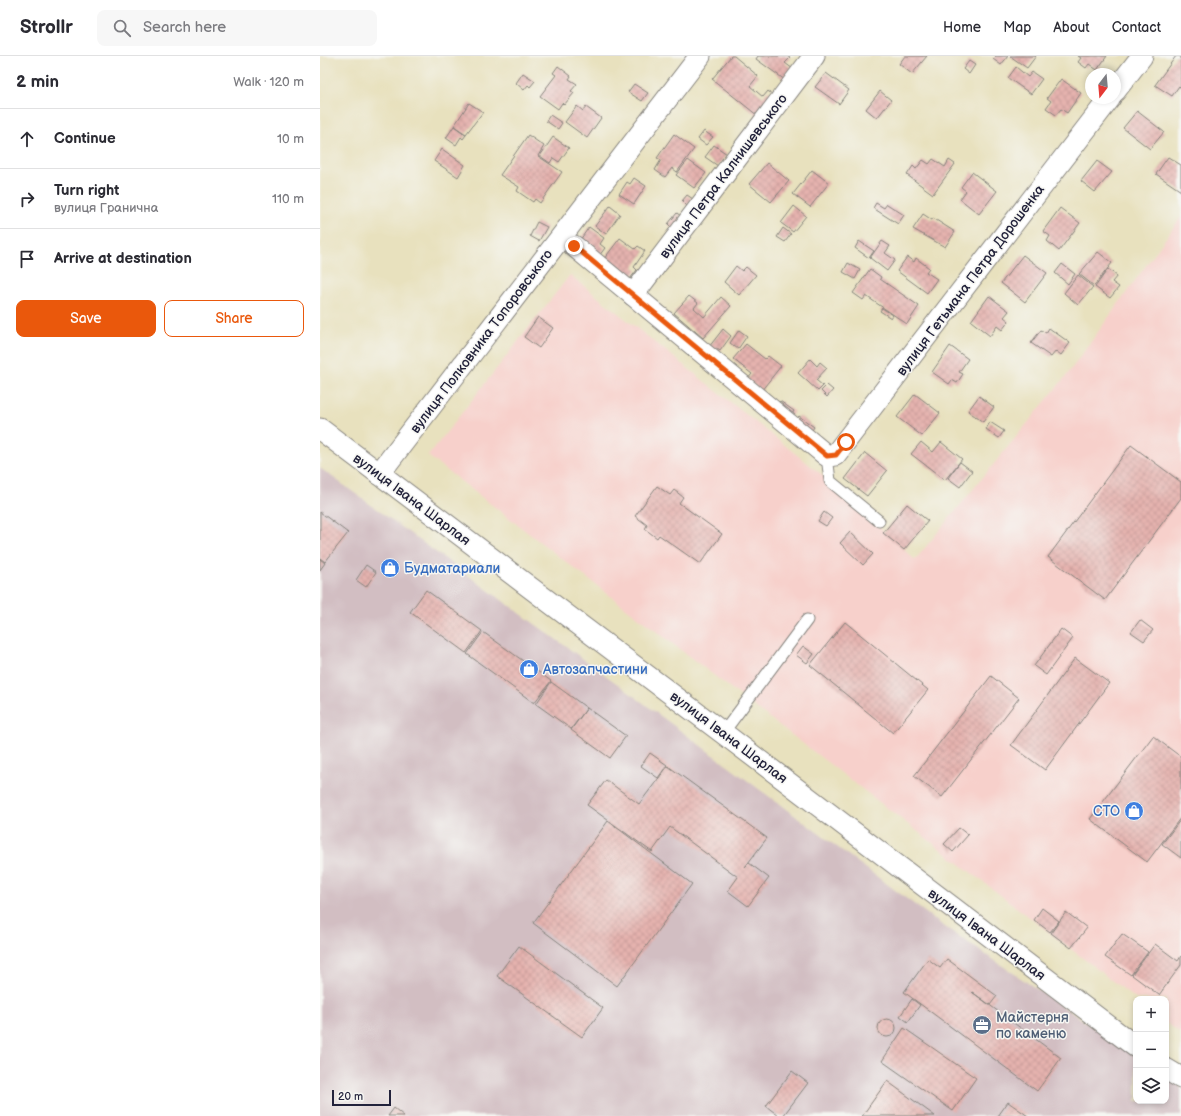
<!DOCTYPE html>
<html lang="en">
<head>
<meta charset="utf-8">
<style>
	:root { --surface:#fff; --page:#f7f7f7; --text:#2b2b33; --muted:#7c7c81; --line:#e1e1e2; --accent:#ea580c }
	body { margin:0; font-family:"Balsamiq Sans",sans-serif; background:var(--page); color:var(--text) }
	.controls { position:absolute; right:12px; bottom:12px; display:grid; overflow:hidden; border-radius:8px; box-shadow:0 2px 6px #0003 }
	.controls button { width:36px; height:36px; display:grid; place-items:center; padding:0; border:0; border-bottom:1px solid var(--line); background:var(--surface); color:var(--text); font:20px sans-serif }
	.compass { position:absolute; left:765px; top:12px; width:36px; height:36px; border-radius:50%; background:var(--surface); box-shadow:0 2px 6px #0003; rotate:196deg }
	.scale { position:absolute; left:12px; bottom:10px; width:59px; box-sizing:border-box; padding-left:4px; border:2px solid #22223b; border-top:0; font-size:11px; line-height:14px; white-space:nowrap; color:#22223b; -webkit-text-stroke:3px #f6f6f2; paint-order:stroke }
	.stop { position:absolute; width:12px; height:12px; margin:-9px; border:3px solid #ea580c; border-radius:50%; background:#fff }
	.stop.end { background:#ea580c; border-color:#fff; box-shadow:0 1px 4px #0008 }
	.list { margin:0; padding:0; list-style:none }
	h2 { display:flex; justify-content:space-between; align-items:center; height:52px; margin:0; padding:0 16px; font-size:17px }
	h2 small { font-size:13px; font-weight:400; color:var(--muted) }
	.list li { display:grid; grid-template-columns:26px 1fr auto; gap:12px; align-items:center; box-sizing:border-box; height:60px; padding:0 16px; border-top:1px solid var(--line) }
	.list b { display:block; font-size:15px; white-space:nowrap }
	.list p { margin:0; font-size:13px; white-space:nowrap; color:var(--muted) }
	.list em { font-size:13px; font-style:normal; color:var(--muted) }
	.actions { display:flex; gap:8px; padding:12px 16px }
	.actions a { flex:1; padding:9px 0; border:1px solid var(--accent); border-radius:8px; text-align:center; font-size:14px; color:var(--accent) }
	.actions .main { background:var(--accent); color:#fff }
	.icon { flex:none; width:22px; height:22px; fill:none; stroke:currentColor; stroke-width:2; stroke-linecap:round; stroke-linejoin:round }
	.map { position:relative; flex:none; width:861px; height:1060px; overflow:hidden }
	header { display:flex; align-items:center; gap:24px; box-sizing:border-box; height:56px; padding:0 20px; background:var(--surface); border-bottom:1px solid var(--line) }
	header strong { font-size:19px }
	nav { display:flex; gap:22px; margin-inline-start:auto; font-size:14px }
	.search { width:280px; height:36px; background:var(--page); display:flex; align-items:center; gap:10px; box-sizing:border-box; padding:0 14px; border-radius:8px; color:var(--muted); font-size:15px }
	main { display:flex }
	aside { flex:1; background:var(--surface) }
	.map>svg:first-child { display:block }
	.built { fill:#f7d0cb }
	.industrial { fill:#d2bec2 }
	.building { fill:url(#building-cross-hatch) }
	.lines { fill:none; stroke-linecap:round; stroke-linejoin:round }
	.service-casing { stroke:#85827c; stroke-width:13 }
	.minor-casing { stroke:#85827c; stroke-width:23 }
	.service { stroke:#fff; stroke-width:11 }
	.minor { stroke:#fff; stroke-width:21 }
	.route { stroke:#ea580c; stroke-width:5 }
	.labels { text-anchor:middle; stroke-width:3; stroke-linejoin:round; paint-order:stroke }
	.street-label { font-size:14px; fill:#22223b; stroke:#f6f6f2 }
	.shop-label { font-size:14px; fill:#366cbe; stroke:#f6f6f2; text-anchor:start }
	.service-label { font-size:14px; fill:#4e5e75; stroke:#f6f6f2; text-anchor:start }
</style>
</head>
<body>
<header>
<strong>Strollr</strong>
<div class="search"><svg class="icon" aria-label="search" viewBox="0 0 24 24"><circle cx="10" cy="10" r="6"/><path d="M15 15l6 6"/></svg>Search here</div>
<nav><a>Home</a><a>Map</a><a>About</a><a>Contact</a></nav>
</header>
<main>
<aside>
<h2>2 min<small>Walk · 120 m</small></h2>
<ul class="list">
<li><svg class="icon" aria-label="ahead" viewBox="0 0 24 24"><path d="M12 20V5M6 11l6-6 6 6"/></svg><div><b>Continue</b></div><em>10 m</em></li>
<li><svg class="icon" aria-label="right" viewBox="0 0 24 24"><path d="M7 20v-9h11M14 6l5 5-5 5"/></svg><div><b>Turn right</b><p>вулиця Гранична</p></div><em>110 m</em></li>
<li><svg class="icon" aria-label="arrive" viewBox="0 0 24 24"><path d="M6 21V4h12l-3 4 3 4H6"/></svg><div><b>Arrive at destination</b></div></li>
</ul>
<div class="actions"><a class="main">Save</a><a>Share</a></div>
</aside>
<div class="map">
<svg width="861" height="1060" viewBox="0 0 861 1060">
	<defs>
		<pattern id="building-cross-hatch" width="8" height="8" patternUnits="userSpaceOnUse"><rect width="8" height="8" fill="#e5b2ae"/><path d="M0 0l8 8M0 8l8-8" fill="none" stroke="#c49997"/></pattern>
	</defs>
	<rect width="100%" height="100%" fill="#f6f6f2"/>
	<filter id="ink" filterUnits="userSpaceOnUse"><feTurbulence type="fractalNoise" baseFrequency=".025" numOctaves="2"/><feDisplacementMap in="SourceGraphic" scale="8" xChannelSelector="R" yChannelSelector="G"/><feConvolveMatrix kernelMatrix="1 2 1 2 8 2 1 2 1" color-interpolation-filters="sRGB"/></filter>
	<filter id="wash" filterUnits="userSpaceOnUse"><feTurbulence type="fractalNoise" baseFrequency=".012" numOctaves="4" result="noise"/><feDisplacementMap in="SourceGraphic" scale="16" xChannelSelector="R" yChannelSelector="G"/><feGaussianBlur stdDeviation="0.9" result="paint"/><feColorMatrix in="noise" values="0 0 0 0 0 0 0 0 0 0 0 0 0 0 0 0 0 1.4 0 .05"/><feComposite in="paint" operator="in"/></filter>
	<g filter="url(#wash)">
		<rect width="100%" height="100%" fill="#e8e1be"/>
		<polygon class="built" points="861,161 861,978 846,966 846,943 816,943 108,400 250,219 510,425 595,504 747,319"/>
		<polygon class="industrial" points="0,412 299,629 622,869 816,1000 816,1045 846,1045 846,1021 861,1031 861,1060 0,1060"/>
		<g id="blocks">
			<g class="building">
				<polygon points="411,0 414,0 438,20 430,30 443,41 448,35 454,40 438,60 392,23"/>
				<polygon points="438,0 467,0 470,2 465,7 473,13 465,24 436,3"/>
				<polygon points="585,0 607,0 592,18 579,8"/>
				<polygon points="676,0 688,0 681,9 673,3"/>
				<polygon points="690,0 716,0 707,12"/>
				<polygon points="758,0 787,0 777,14 769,8 766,12 758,6 761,2"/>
				<polygon points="856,0 861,0 861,32 859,30 852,40 835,29"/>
				<polygon points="649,5 655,9 649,18 643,13"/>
				<polygon points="238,10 251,20 249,23 257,28 251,35 254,37 244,49 242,47 238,53 220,40 236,19 233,17"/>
				<polygon points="696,11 708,21 712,16 722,23 711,38 688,22"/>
				<polygon points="203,17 215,25 210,31 208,29 204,34 196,27"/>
				<polygon points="506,17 529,34 519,48 495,31"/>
				<polygon points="741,23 761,37 747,57 741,53 736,59 726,52 731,45 727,42"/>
				<polygon points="314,28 328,37 322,45 308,36"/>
				<polygon points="560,35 571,44 557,62 546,53"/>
				<polygon points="149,47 163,56 146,78 134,70"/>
				<polygon points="257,50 263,55 266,51 281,62 267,82 245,66"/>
				<polygon points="817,55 844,76 830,93 803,72"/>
				<polygon points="230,59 242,67 238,73 226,65"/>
				<polygon points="134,70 146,79 143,83 141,81 136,89 126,82"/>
				<polygon points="384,75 393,81 386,89 378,83"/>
				<polygon points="354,78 374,93 357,116 352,112 345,121 335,114 341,104 337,102"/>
				<polygon points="208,79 224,90 218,100 242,116 220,147 215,143 213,146 197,135 199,131 180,119"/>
				<polygon points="233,81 249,92 239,106 233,102 230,107 220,100"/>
				<polygon points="394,89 407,98 398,110 385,101"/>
				<polygon points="122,93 145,109 138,121 114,105"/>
				<polygon points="848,101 861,109 861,135 836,118"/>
				<polygon points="613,103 625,111 629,104 635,108 613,138 587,119 593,110 596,113 603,104 609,108"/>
				<polygon points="368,104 386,117 374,132 356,119"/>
				<polygon points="777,105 792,116 775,136 761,125"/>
				<polygon points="447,107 469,125 451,146 429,128"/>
				<polygon points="492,114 509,127 490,151 473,138"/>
				<polygon points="652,116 677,135 659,158 640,143 646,135 641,131"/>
				<polygon points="314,122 326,130 314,148 299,138 307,126 310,128"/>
				<polygon points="367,139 373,143 367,150 362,145"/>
				<polygon points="556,147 564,152 567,148 584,159 578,168 553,152"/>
				<polygon points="290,150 300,158 286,178 275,170"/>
				<polygon points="474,150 486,160 473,176 461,167"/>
				<polygon points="740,152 760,167 739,195 727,185 730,180 723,175"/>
				<polygon points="357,157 362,161 353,173 348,168"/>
				<polygon points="603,158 612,164 613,162 635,176 625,191 593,173"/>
				<polygon points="217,166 227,171 219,185 210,180"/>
				<polygon points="269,171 284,182 280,188 285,192 276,204 258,187"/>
				<polygon points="463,172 471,178 465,186 457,181"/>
				<polygon points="300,182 315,193 318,190 325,195 314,211 317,214 306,228 284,203"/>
				<polygon points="539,185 554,195 549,202 535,192"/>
				<polygon points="562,185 570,190 565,197 575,204 567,215 550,202"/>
				<polygon points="778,196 792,207 774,230 759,218"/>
				<polygon points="703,199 727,217 705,246 681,227"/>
				<polygon points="587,201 594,206 596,202 609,212 606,216 617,223 607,237 577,215"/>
				<polygon points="528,207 540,214 535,223 523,216"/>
				<polygon points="742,208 755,218 748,228 735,217"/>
				<polygon points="416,210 422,215 426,211 436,219 419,239 404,226"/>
				<polygon points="550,213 561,221 560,223 599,250 587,268 546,240 543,244 533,237"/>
				<polygon points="788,213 797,220 792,226 799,231 790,242 775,231"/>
				<polygon points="758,219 773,231 758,249 744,237"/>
				<polygon points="369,240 378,247 374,252 384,261 401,241 411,250 383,282 354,257"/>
				<polygon points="669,240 689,255 684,261 689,265 682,274 677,270 670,280 651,265"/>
				<polygon points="562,252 573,259 571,262 560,255"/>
				<polygon points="218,261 233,272 219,292 204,281"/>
				<polygon points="729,272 750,287 741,299 736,295 731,301 711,287 721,274 726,277"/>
				<polygon points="403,273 411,280 400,295 396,292 390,299 385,296"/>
				<polygon points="419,274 427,280 418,293 410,287"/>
				<polygon points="426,288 445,303 448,300 461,310 441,335 427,324 432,318 413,303"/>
				<polygon points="630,290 648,303 639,316 643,318 637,327 632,324 629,328 612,316"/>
				<polygon points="490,303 497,310 500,306 507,312 496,324 503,330 498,335 478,317"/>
				<polygon points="507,329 513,334 507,341 501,335"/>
				<polygon points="595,338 620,357 602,380 577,361"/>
				<polygon points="659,340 674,351 663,366 648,355"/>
				<polygon points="460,345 474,355 471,360 456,350"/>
				<polygon points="479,360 494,371 491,376 473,368"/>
				<polygon points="670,366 684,375 679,382 666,373"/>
				<polygon points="601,386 613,396 621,386 642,403 625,424 591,398"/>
				<polygon points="811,389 861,426 861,442 785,544 728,501"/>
				<polygon points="545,397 567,415 547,440 525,423"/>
				<polygon points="640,406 652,415 640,431 628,422"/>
				<polygon points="337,430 350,439 354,434 363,441 359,447 402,478 380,508 339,479 337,482 325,473 327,469 315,460"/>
				<polygon points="587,448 608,465 584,494 563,477"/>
				<polygon points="0,456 28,477 5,506 0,502"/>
				<polygon points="504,456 512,462 506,470 498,465"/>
				<polygon points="530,476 553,498 543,509 520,487"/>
				<polygon points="0,503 5,507 0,514"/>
				<polygon points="46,509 56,516 46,531 36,524"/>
				<polygon points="106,534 162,575 146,597 90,556"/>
				<polygon points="820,564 833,574 824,585 811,576"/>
				<polygon points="525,566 608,634 573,677 490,609"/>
				<polygon points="741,573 753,582 726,619 714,610"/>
				<polygon points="163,576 231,625 214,647 147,598"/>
				<polygon points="483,590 494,598 487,607 476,599"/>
				<polygon points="755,602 789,627 725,714 691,689"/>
				<polygon points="671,620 699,642 622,741 594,720"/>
				<polygon points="231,626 267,652 251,673 216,648"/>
				<polygon points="267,652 306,680 290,702 251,674"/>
				<polygon points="833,680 861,701 861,761 827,806 770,763"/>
				<polygon points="330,697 347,709 338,722 321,710"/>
				<polygon points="348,710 447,782 425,811 429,807 449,822 428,850 408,835 418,821 350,771 332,796 267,749 286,724 319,748"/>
				<polygon points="861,763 861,802 842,788"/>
				<polygon points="288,765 372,828 297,930 213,867"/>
				<polygon points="639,772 648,779 633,796 624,788"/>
				<polygon points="722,852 739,865 730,876 714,864"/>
				<polygon points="746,856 767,872 751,892 731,877"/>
				<polygon points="802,878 828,896 811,919 785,901"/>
				<polygon points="835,888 858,905 861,900 861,909 839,939 812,919"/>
				<polygon points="199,890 283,952 262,981 177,920"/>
				<polygon points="608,903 620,912 627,903 677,940 670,949 652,936 741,1002 717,1035 584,936"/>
				<polygon points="592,943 600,949 588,966 580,960"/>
				<circle cx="567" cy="972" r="9"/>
				<polygon points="584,972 656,1022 633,1055 562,1005"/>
				<polygon points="472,1015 488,1027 463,1060 459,1060 446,1050"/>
				<polygon points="567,1025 615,1060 542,1060"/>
				<polygon points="688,1046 708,1060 678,1060"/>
				<polygon points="74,1052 84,1060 68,1060"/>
			</g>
		</g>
	</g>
	<g filter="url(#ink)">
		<use href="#blocks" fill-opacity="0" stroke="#85827c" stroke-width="1"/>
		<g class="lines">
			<defs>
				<g id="service">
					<polyline points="507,400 510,425 559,465"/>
					<polyline points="403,677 487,564"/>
				</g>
				<g id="minor">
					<polyline points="795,35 822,0"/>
					<polyline points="254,190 507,400 515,399 790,42"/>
					<polyline points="313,239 494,0"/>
					<polyline points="0,373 403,677 816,991"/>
					<polyline points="59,418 380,0"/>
					<polyline points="846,1013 861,1022"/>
				</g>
			</defs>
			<use href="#service" class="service-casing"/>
			<use href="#minor" class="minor-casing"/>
			<use href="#service" class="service"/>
			<use href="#minor" class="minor"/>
		</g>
	</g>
	<g class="lines" filter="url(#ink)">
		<polyline class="route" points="254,190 507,400 516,399 526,386"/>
	</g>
	<defs>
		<symbol id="shop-disc" viewBox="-11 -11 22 22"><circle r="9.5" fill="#3f7fe0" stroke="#f6f6f2"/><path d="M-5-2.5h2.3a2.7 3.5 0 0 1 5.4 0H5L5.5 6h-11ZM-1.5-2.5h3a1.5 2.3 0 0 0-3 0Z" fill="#fff"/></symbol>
		<symbol id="office-disc" viewBox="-11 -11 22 22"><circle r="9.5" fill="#5c6f8a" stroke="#f6f6f2"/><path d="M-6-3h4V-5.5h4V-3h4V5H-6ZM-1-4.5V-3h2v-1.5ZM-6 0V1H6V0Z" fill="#fff"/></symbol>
	</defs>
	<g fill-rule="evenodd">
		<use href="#shop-disc" x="59" y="501" width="22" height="22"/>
		<use href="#shop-disc" x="198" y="602" width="22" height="22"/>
		<use href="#shop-disc" x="803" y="744" width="22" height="22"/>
		<use href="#office-disc" x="651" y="958" width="22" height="22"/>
	</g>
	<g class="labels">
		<g class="street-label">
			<text transform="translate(403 120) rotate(-53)" y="5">вулиця Петра Калнишевського</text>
			<text transform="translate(650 224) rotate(-53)" y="5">вулиця Гетьмана Петра Дорошенка</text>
			<text transform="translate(161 285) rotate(-53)" y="5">вулиця Полковника Топоровського</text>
			<text transform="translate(92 443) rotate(37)" y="5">вулиця Івана Шарлая</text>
			<text transform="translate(409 681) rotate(37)" y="5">вулиця Івана Шарлая</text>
			<text transform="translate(667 878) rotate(37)" y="5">вулиця Івана Шарлая</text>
		</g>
		<g class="shop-label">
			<text x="84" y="517">Будматариали</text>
			<text x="223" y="618">Автозапчастини</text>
			<text x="800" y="760" text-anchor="end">СТО</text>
		</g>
		<g class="service-label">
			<text x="676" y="966">Майстерня<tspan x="676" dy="16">по каменю</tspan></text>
		</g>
	</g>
</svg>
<div class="controls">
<button>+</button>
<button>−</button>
<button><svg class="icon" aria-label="layers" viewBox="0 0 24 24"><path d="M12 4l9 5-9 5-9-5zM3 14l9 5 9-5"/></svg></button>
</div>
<svg class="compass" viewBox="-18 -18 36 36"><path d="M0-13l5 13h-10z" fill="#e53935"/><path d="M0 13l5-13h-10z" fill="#7c7c81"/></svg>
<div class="scale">20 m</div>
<div class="stop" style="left:526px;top:386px"></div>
<div class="stop end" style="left:254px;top:190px"></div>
</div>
</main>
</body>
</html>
